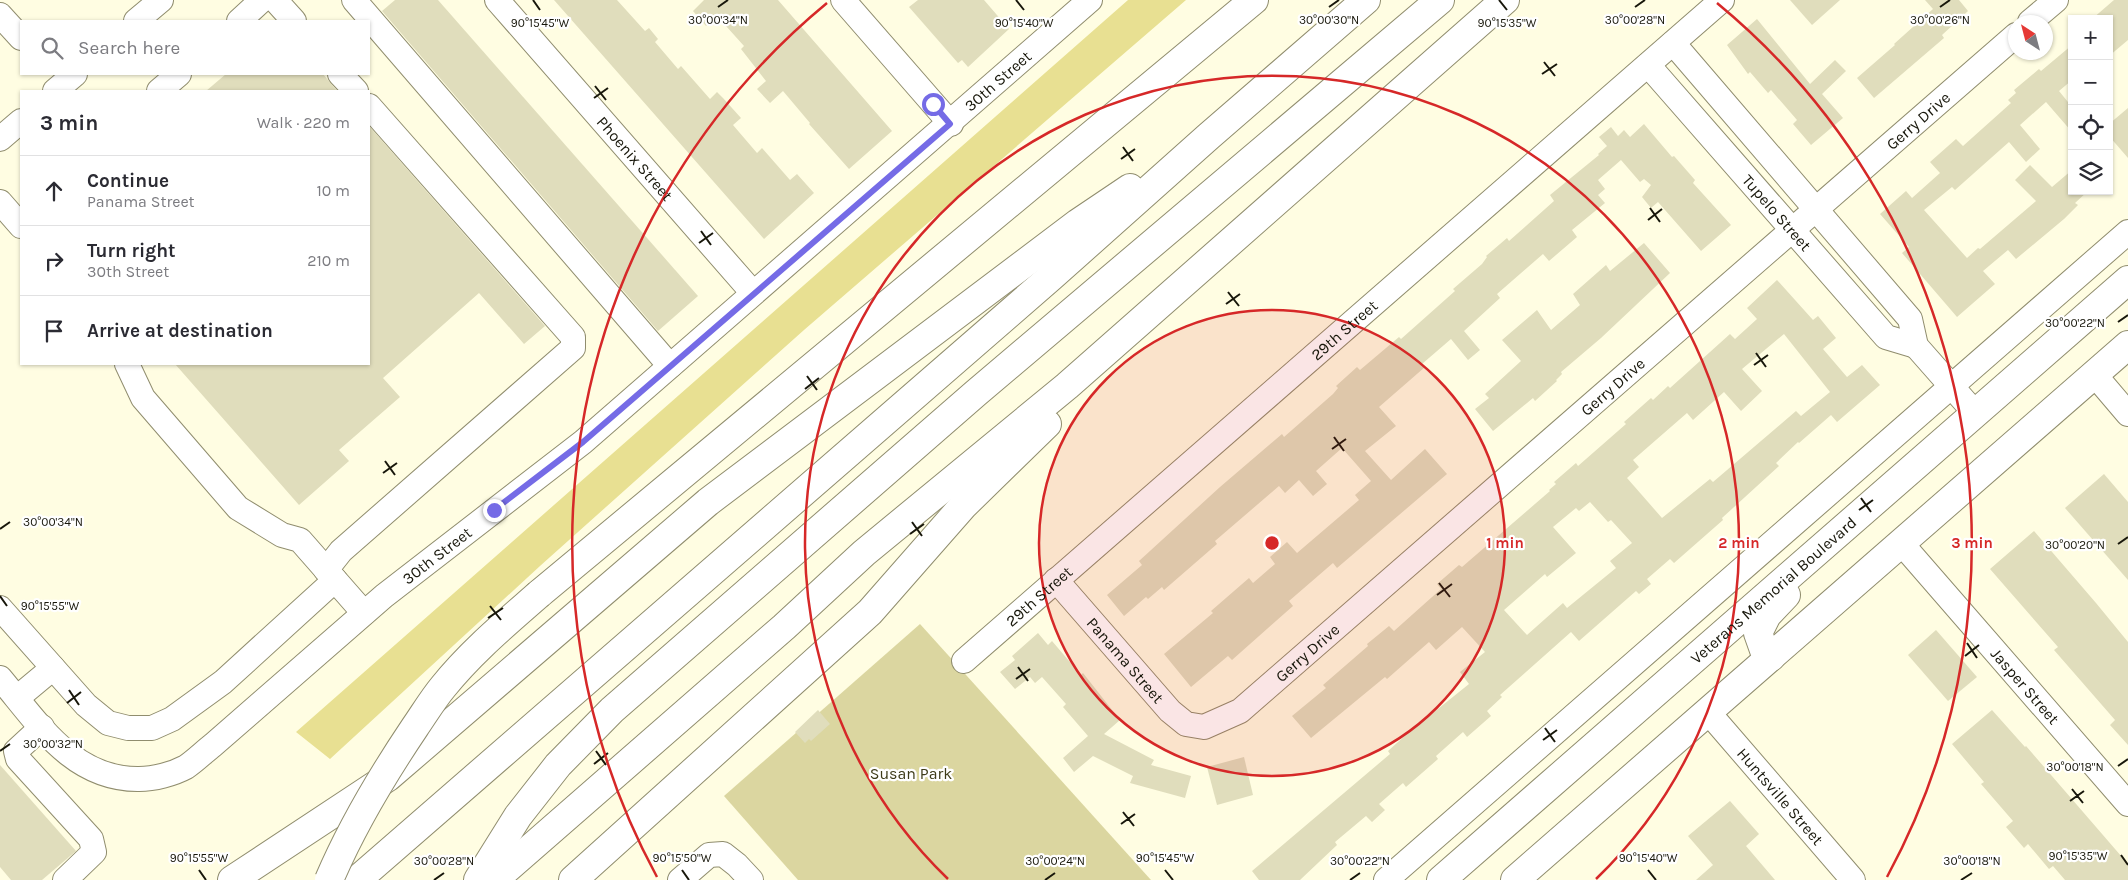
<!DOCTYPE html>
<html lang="en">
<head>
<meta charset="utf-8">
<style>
	:root { --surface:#fff; --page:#f2f2f3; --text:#2b2b33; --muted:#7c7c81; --line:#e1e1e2 }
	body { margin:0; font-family:Karla,sans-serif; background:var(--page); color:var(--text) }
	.controls { position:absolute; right:15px; top:15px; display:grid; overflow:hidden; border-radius:0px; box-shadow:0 1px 4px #0004 }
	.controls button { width:45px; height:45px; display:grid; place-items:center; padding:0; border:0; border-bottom:1px solid var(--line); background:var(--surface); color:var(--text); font:25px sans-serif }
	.compass { position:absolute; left:2008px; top:15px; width:45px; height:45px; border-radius:50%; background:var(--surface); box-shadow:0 1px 4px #0004; rotate:324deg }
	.stop { position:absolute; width:15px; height:15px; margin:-11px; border:4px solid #756be6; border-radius:50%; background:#fff }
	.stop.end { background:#756be6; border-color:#fff; box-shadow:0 1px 5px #0008 }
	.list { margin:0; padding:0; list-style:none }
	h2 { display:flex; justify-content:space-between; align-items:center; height:65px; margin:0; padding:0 20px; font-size:21px }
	h2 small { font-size:16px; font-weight:400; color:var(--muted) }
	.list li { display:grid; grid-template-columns:32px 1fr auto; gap:15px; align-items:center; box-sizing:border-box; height:70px; padding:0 20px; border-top:1px solid var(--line) }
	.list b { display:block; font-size:19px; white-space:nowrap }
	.list p { margin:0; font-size:16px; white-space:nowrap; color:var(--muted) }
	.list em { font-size:16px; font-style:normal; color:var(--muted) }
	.icon { flex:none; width:28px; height:28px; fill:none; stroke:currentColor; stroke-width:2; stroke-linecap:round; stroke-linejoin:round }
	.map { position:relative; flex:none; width:2128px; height:880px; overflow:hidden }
	.search { position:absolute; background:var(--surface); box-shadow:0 1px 4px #0004; left:20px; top:20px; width:350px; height:55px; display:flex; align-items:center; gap:12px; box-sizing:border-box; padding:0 18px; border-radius:0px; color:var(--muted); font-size:19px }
	.panel { position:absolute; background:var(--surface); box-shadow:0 1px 4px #0004; left:20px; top:90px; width:350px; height:275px; border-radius:0px }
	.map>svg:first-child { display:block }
	.green { fill:#dbd6a0 }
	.water { fill:#e8e092 }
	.building { fill:#e0ddbc; fill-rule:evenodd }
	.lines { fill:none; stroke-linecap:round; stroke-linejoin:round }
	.minor-casing { stroke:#908d6e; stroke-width:26 }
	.major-casing { stroke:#908d6e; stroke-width:30 }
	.highway-casing { stroke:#908d6e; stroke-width:30 }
	.minor { stroke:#fff; stroke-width:24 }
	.major { stroke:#fff; stroke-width:28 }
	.highway { stroke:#fff; stroke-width:28 }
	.highway-bridge-casing { stroke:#908d6e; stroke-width:30; stroke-linecap:butt }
	.highway-bridge { stroke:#fff; stroke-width:28 }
	.route { stroke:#756be6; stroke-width:6 }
	.ticks { fill:none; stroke:#18170b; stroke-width:2 }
	.ring { fill:none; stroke:#d62828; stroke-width:2.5 }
	.labels { text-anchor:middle; stroke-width:4.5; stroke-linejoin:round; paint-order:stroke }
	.street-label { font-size:16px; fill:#18170b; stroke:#fff }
	.park-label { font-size:16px; fill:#3e3b19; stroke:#fff }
	.ticks-label { font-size:12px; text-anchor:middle; fill:#18170b; stroke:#fff; stroke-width:4.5; stroke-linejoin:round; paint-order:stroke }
	.centre { fill:#d62828; stroke:#fff; stroke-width:2.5 }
	.ring-label { font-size:15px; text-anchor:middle; font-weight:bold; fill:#d62828; stroke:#fff; stroke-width:4.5; stroke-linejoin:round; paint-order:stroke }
</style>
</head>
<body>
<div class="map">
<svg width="2128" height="880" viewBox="0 0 2128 880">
	<rect width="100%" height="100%" fill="#fffde2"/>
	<polygon class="green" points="920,624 1151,880 798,880 724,796"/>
	<polygon class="water" points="1128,0 1186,0 804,330 540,566 330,759 296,732"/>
	<g class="building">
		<polygon points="395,0 438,0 698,296 658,331 382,11"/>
		<polygon points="554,0 617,0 645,31 649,28 658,39 655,42 678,69 681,66 710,99 717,92 723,98 741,118 733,125 757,153 762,148 790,180 797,174 814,193 764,239"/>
		<polygon points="704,0 778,0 892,131 849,169 809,124 810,123 783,91 770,103 757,89 766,81 741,49 744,46 717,16 706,26 693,11"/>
		<polygon points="918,0 984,0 1009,29 968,67 962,60 958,63 909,7"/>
		<polygon points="1790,0 1840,0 1812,25"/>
		<polygon points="1925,0 1959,0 1968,11 1942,35 1944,38 1874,98 1857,78 1895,45 1894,44 1933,9"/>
		<polygon points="2114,0 2128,0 2128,40 2109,56 2109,19 2092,19"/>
		<polygon points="1757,19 1810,84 1835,60 1846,71 1822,94 1843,118 1811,145 1793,124 1797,120 1771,90 1768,93 1750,72 1748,74 1727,45"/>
		<polygon points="2072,45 2072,80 2059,91 2072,107 2072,132 2046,102 2020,125 2040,149 2026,162 2009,142 1955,190 1952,187 1924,210 1967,258 1978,248 1980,249 2036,201 2015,180 2030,165 2052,187 2072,170 2072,191 2088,191 2075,203 2078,205 2064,219 2016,259 2008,250 1983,271 1995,284 1957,317 1902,253 1909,247 1880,214 1906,191 1912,198 1940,173 1930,162 1956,139 1963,146 2011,103 2008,100 2016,93 2014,90 2039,69 2041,71"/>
		<polygon points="226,74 323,74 337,91 206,91"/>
		<polygon points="2128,108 2128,158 2109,136 2109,124"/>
		<polygon points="1644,124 1672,157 1674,156 1695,180 1693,183 1731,225 1701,251 1658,202 1651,208 1642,197 1651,185 1644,179 1640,182 1621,160 1598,180 1605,189 1598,195 1605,203 1572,230 1577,237 1549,261 1543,254 1497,294 1500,298 1464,331 1480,350 1468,360 1451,339 1422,364 1425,367 1379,407 1396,426 1365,451 1391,480 1425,449 1447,474 1337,568 1333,563 1289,601 1293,606 1232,660 1228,656 1191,687 1164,654 1213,613 1211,611 1249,578 1253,583 1275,564 1270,557 1287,542 1297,553 1359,500 1355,495 1371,481 1342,448 1316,471 1327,484 1313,496 1299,480 1285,493 1279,486 1215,541 1217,544 1164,590 1162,587 1148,599 1146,597 1124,616 1107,595 1142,565 1139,561 1220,487 1282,434 1284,437 1333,394 1338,388 1336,386 1357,367 1360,370 1399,337 1401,339 1455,291 1453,289 1482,264 1487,257 1486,256 1507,238 1509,241 1554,201 1550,195 1599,155 1598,154 1607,146 1599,137 1611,127 1618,136 1624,130 1630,137"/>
		<polygon points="369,126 545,326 524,344 479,293 383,378 400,397 339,450 349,461 299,505 175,364 369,364"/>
		<polygon points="1644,243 1670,273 1601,338 1561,372 1562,374 1556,380 1557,381 1535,401 1533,398 1493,431 1475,409 1489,398 1485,394 1521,361 1502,340 1537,310 1551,330 1580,305 1573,294 1606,265 1610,271"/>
		<path d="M1777,280L1813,320L1818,316L1836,338L1823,349L1847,377L1862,365L1880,385L1837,422L1831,415L1799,443L1798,442L1776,463L1779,466L1722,518L1723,520L1674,563L1670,559L1647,579L1651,584L1639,594L1636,591L1579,641L1571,632L1500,695L1502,697L1487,711L1491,716L1467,737L1463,732L1436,756L1438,759L1406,787L1403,783L1379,804L1385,810L1372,822L1366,816L1335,842L1337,845L1300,880H1259L1252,871L1390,754L1388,751L1408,733L1469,684L1460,672L1485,652L1462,627L1436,650L1429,642L1387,679L1385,677L1311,738L1292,716L1326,688L1323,685L1368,646L1367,644L1389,626L1394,631L1441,589L1437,584L1459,565L1462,567L1550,491L1549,490L1556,484L1554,482L1576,463L1578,466L1626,424L1624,422L1651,398L1653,400L1668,386L1670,388L1730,334L1735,339L1757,319L1747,308ZM1784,334L1830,392L1801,416L1796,411L1713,482L1710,479L1662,518L1627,478L1639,467L1633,460L1687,413L1693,420L1724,392L1741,411L1762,391L1742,369ZM1590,502L1608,522L1611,520L1632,543L1610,561L1616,568L1567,608L1563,603L1527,635L1504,610L1545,574L1547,577L1576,553L1553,527L1576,508L1579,511Z"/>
		<polygon points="2104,474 2128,502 2128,580 2065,508"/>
		<polygon points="2034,531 2096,603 2128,642 2128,745 2110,725 2115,720 2054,650 2058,647 1990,569"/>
		<polygon points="1936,630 1977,677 1948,701 1908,655"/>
		<polygon points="1038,633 1048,645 1052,641 1081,675 1083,673 1120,720 1104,734 1154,760 1151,765 1191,776 1185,798 1130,783 1133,776 1093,756 1074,772 1063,758 1088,736 1063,707 1066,704 1042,677 1035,683 1030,677 1015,689 1000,672 1015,660 1012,656"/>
		<polygon points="818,710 830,724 811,741 809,739 805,743 795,732"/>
		<polygon points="1992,710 2025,747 2026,746 2128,864 2128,880 2065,880 2053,866 2049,869 2028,844 2024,848 2006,827 2013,821 1981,784 1984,782 1952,744"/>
		<polygon points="1244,757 1253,795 1217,805 1207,767"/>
		<polygon points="0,765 76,851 42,880 11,880 0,867"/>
		<polygon points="1730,801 1759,834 1746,846 1775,880 1696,880 1713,865 1688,836"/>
	</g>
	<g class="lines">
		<defs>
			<g id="minor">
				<polyline points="275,0 294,21"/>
				<polyline points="354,0 670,366"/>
				<path id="s1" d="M497,0L753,293"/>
				<polyline points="843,0 951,124"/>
				<polyline points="0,15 21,38"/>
				<polyline points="136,21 161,0"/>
				<polyline points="239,21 262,0"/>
				<polyline points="2030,22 2056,0"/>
				<polyline points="1673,43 1910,319 1916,346 1975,413"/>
				<path id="s2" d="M1648,65L1886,337L1916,346"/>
				<polyline points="340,74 356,91"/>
				<polyline points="55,91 75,74"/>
				<polyline points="159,91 179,74"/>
				<polyline points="0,139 21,121"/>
				<polyline points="0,202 21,226"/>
				<polyline points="127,364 143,398 238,508 282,535 300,540 364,613"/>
				<polyline points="2094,374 2128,414"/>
				<path id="s3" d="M1902,544L2128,804"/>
				<polyline points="326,570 341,551 573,348 573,337 369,106"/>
				<path id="s4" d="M1056,580L1170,711L1186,724L1204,727L1240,711L2016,35"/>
				<polyline points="0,608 86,705 108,723 128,728 152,728 172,719 223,682 335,580"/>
				<path id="s5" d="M964,661L1722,0"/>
				<path id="s6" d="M0,678C38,723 73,780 139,779C154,779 173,774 186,767C195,761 204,752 213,745L384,596L583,442L1090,0"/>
				<polyline points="17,698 53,668"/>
				<path id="s7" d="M1708,712L1853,880"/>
				<polyline points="42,727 16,751 18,759 91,839 94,852 65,880"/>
				<polyline points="680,880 709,855 723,854 737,865 751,880"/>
				<polyline points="1386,880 2128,232"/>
			</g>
			<g id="major">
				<polyline points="1771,657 1764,650 1758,633 1767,615 1786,595"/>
				<path id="s8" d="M1441,880L2128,280"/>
				<polyline points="1515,880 2128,345"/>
			</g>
			<g id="highway">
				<polyline points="539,594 1254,0"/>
				<polyline points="232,880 388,777 708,502 1078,223 1130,188"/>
				<polyline points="357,880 1051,277 1209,136 1366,0"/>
				<polyline points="478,880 518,816 558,765 612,710 976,393 1440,0"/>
				<polyline points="494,880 784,627 864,553 1067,386 1505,0"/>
				<polyline points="573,880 870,612 963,506 1047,424"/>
			</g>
		</defs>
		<use href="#minor" class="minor-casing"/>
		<use href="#major" class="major-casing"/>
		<use href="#highway" class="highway-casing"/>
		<use href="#minor" class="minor"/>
		<use href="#major" class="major"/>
		<use href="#highway" class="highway"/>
		<defs>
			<path id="highway-bridge" d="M329,880C352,826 382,776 415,727C424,714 433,699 443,687C471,652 506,623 539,594"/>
		</defs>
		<use href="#highway-bridge" class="highway-bridge-casing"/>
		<use href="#highway-bridge" class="highway-bridge"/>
	</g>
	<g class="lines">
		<polyline class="route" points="494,510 583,442 950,124 933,104"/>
	</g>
	<path class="ticks" d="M533,0L540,10M1016,0L1024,10M1499,0L1507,10M718,7L728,0M1329,7L1339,0M1635,7L1645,0M1940,7L1950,0M1544,62L1555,76M1542,74L1557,64M595,86L606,100M594,98L608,88M1123,147L1133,161M1121,159L1135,149M1650,208L1660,222M1648,220L1662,209M701,231L711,245M699,243L713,233M1228,292L1239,306M1226,304L1240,294M2118,322L2128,315M1756,353L1766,367M1754,365L1768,355M807,376L817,390M805,389L819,378M1334,437L1344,451M1332,449L1346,439M385,461L395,475M383,473L397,463M1861,498L1871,512M1859,510L1873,500M912,522L922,536M0,529L10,522M910,534L924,524M2118,544L2128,537M1439,583L1450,597M1437,595L1452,584M0,596L7,606M490,606L501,620M488,618L503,608M1967,643L1977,658M1965,656L1979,645M1018,667L1028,681M1016,679L1030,669M69,690L79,705M67,703L81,692M1545,728L1555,742M1543,740L1557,730M0,751L10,744M596,751L606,765M594,764L608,753M2118,766L2128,759M2072,789L2083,803M2070,801L2084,791M1123,812L1134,826M1121,824L1135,814M2121,855L2128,865M199,870L206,880M682,870L689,880M1165,870L1173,880M1648,870L1656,880M434,880L444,873M1045,880L1055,873M1350,880L1360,873M1961,880L1972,873"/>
	<circle cx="1272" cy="543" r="233" fill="#d62828" fill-opacity=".12"/>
	<g class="ring">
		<circle cx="1272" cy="543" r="233"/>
		<path d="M948 879A467 467 0 1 1 1596 879"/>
		<path d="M657 877A700 700 0 0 1 827 3M1717 3A700 700 0 0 1 1887 877"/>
	</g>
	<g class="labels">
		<g class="street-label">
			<text dy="6" stroke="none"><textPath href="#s6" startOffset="1291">30th Street</textPath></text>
			<text dy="6" stroke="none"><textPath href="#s4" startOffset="1151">Gerry Drive</textPath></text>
			<text dy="6" stroke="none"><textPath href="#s1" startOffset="210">Phoenix Street</textPath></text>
			<text dy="6" stroke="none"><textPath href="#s2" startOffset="196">Tupelo Street</textPath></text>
			<text dy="6" stroke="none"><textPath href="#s5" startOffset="504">29th Street</textPath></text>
			<text dy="6" stroke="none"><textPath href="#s4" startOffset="746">Gerry Drive</textPath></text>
			<text dy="6" stroke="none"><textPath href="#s6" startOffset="556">30th Street</textPath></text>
			<text dy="6" stroke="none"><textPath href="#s8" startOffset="441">Veterans Memorial Boulevard</textPath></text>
			<text dy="6" stroke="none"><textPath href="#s5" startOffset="99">29th Street</textPath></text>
			<text dy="6" stroke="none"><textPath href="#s4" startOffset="341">Gerry Drive</textPath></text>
			<text dy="6" stroke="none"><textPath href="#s4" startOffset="106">Panama Street</textPath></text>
			<text dy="6" stroke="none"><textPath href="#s3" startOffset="188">Jasper Street</textPath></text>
			<text dy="6" stroke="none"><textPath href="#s7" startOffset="111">Huntsville Street</textPath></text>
		</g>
		<g class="park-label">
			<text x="911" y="779">Susan Park</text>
		</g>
	</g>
	<g class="ticks-label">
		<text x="718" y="24">30°00'34"N</text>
		<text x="1329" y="24">30°00'30"N</text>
		<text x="1635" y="24">30°00'28"N</text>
		<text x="1940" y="24">30°00'26"N</text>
		<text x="540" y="27">90°15'45"W</text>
		<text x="1024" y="27">90°15'40"W</text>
		<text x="1507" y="27">90°15'35"W</text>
		<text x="2075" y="327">30°00'22"N</text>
		<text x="53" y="526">30°00'34"N</text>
		<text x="2075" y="549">30°00'20"N</text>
		<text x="50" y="610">90°15'55"W</text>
		<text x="53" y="748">30°00'32"N</text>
		<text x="2075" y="771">30°00'18"N</text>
		<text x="2078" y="860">90°15'35"W</text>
		<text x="199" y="862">90°15'55"W</text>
		<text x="682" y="862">90°15'50"W</text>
		<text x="1165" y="862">90°15'45"W</text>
		<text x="1648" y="862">90°15'40"W</text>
		<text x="444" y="865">30°00'28"N</text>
		<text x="1055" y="865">30°00'24"N</text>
		<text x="1360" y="865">30°00'22"N</text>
		<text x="1972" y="865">30°00'18"N</text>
	</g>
	<circle cx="1272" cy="543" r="8" class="centre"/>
	<g class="ring-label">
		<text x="1505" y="548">1 min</text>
		<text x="1739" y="548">2 min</text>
		<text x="1972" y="548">3 min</text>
	</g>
</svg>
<div class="controls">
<button>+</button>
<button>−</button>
<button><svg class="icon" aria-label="locate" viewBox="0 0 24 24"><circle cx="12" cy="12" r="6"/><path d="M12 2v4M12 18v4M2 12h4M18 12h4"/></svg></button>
<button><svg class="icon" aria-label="layers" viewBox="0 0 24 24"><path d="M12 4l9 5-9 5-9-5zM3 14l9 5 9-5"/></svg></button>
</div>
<svg class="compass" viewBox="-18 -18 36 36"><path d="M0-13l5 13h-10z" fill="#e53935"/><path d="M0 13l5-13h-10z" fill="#7c7c81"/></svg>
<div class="stop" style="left:933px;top:104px"></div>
<div class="stop end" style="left:494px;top:510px"></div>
<div class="search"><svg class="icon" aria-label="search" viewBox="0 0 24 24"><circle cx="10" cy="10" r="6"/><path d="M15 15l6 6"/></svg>Search here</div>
<section class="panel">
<h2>3 min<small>Walk · 220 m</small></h2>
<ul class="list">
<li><svg class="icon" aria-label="ahead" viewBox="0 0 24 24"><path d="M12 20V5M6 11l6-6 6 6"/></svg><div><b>Continue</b><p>Panama Street</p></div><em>10 m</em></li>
<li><svg class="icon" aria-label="right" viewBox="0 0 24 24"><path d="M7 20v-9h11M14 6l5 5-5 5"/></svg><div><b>Turn right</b><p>30th Street</p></div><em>210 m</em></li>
<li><svg class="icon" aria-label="arrive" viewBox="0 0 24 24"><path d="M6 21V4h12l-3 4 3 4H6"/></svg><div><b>Arrive at destination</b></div></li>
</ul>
</section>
</div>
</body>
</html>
